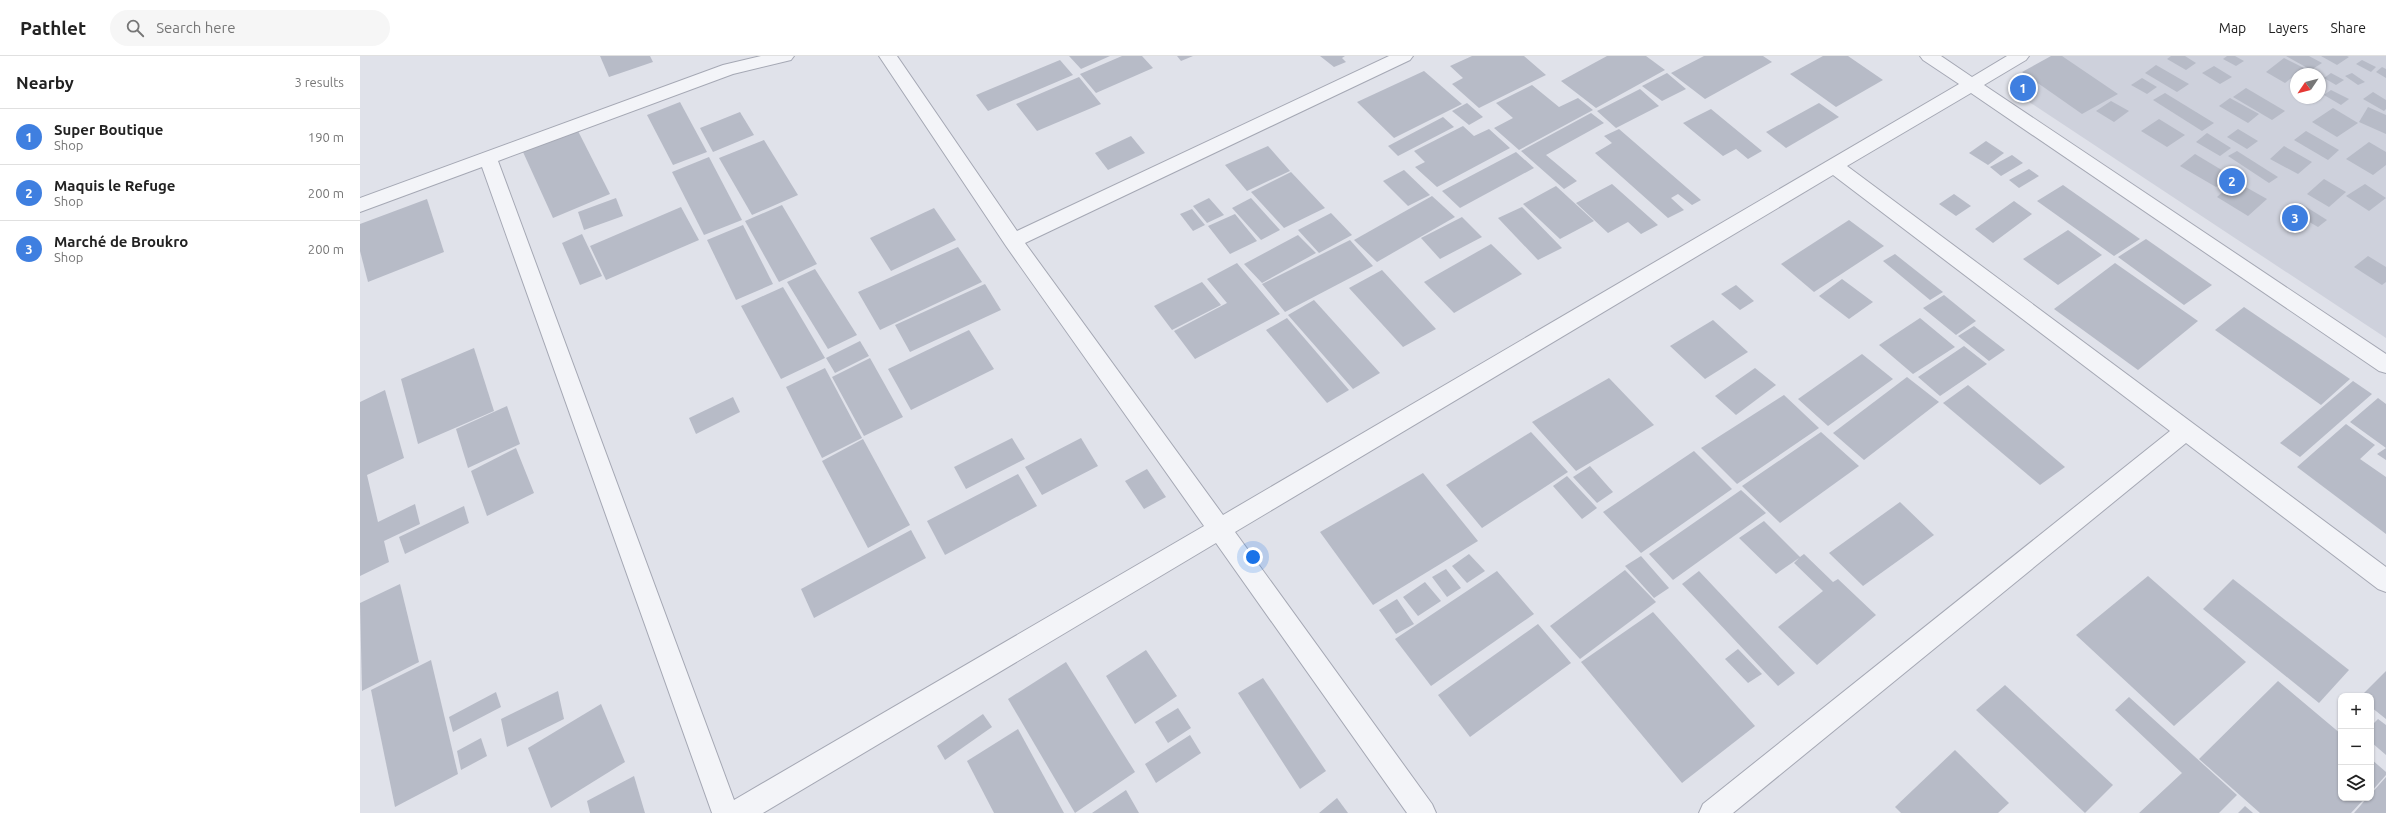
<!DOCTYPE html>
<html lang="en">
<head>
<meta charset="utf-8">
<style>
	:root { --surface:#fff; --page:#f6f6f6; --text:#222; --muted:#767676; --line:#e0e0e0; --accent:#d34341 }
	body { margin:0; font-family:Ubuntu,sans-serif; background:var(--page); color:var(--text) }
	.controls { position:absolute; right:12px; bottom:12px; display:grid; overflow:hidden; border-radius:8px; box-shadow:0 1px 3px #0004 }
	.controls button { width:36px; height:36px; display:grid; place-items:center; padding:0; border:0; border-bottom:1px solid var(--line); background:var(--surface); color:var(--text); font:20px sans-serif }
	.compass { position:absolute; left:1930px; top:12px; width:36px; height:36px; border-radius:50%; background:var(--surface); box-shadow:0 1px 3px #0004; rotate:235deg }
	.you { position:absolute; left:893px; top:501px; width:14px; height:14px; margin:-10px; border:3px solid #fff; border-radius:50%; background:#1a73e8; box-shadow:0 0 0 6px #1a73e833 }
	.badge { display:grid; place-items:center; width:26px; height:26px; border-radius:50%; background:var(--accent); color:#fff; font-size:13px; font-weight:700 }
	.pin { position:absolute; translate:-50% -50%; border:2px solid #fff; box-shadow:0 1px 4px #0006 }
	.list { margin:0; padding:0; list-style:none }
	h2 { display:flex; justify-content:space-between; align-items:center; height:52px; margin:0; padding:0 16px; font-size:17px }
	h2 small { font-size:13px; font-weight:400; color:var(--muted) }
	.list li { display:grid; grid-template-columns:26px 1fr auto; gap:12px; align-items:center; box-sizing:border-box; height:56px; padding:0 16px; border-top:1px solid var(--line) }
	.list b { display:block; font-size:15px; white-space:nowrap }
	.list p { margin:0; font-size:13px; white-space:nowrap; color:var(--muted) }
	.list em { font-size:13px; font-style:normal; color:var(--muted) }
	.icon { flex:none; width:22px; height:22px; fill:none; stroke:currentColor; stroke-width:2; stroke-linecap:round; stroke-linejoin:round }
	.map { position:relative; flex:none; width:2026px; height:757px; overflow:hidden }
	header { display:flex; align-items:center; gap:24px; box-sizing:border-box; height:56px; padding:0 20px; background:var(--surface); border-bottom:1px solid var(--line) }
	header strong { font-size:19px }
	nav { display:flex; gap:22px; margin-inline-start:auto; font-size:14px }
	.search { width:280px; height:36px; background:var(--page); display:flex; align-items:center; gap:10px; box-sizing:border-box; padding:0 14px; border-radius:22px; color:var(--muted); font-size:15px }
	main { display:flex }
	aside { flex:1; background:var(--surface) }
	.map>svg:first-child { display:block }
	.built { fill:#ced1dc; fill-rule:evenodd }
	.building { fill:#b7bbc7 }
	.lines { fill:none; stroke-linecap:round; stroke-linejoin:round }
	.street-casing { stroke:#a5a8b4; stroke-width:2 }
	.street { fill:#f3f4f8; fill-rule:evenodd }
</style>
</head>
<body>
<header>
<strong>Pathlet</strong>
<div class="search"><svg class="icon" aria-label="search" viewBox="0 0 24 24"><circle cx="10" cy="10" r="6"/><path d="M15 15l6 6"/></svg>Search here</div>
<nav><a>Map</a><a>Layers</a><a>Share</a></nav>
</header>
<main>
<aside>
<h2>Nearby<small>3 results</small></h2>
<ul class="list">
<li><span class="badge" style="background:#3f7fe0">1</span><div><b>Super Boutique</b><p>Shop</p></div><em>190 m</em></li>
<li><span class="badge" style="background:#3f7fe0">2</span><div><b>Maquis le Refuge</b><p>Shop</p></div><em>200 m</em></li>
<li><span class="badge" style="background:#3f7fe0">3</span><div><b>Marché de Broukro</b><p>Shop</p></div><em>200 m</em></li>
</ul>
</aside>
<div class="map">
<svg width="2026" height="757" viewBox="0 0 2026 757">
	<rect width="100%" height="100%" fill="#e0e2ea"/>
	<path class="built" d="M1702,0H2026V282L1648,32ZM1936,18H1960V42H1936Z"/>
	<g class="building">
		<polygon points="240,0 290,0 293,6 249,21"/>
		<polygon points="709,0 750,0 721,13"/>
		<polygon points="762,0 782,0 793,12 736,37 720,18"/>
		<polygon points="817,0 833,0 821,5"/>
		<polygon points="960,0 985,0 982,2 986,6 974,11"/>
		<polygon points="1112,0 1164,0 1186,19 1119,52 1092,28 1103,22 1090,10"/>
		<polygon points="1247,0 1286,0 1305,14 1236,52 1201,25"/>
		<polygon points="1344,0 1403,0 1412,6 1345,43 1311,17"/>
		<polygon points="1463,0 1488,0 1523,24 1476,51 1430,18"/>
		<polygon points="1691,0 1702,0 1758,38 1722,58 1662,16"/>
		<polygon points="1811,0 1825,0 1836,7 1826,14 1807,3"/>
		<polygon points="1867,0 1875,0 1884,5 1876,10 1863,3"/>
		<polygon points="1926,0 1949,0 1962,7 1951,14"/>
		<polygon points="1961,0 1987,0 1989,1 1977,9"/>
		<polygon points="1924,2 1944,12 1925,27 1906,16"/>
		<polygon points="700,4 713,19 628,55 616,39"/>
		<polygon points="2002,4 2016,11 2011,16 1996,8"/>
		<polygon points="1796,9 1829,28 1817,36 1785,17"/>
		<polygon points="1854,10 1872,21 1860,28 1842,17"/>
		<polygon points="2022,11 2026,13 2026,22 2016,16"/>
		<polygon points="1064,15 1102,48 1034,82 997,46"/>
		<polygon points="1307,17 1326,33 1302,45 1282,30"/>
		<polygon points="1971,17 1984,24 1976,29 1964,22"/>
		<polygon points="1992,17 2005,26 1998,29 1985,20"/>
		<polygon points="719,21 741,48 677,75 656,48"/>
		<polygon points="1782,22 1797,31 1787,38 1771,29"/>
		<polygon points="1172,29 1199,51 1218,42 1233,54 1159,94 1134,72 1153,62 1136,47"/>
		<polygon points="1886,32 1925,55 1912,64 1873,41"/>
		<polygon points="1280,33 1299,50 1256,72 1237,55"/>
		<polygon points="1971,34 1989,43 1981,49 1964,39"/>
		<polygon points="2013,36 2026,44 2026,53 2024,55 2003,43"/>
		<polygon points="1805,37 1854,67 1842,75 1793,44"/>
		<polygon points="1870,42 1899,58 1888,67 1859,50"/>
		<polygon points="1751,45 1769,55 1754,66 1736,55"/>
		<polygon points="320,46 347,96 313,109 287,59"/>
		<polygon points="1107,47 1123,61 1109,69 1092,55"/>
		<polygon points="1459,47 1479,61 1426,92 1406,76"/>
		<polygon points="2008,51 2026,59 2026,78 1999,66"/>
		<polygon points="1973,52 1998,67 1977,81 1952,66"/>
		<polygon points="1351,53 1402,95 1388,103 1376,93 1363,100 1323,67"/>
		<polygon points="380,56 394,79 353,96 340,72"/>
		<polygon points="1231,57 1244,67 1186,99 1217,125 1204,133 1161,95"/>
		<polygon points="1083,61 1094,71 1038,100 1028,90"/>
		<polygon points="1799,63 1825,79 1807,91 1781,75"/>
		<polygon points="1103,70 1114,80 1129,73 1150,92 1077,131 1055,111 1065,106 1054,95"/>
		<polygon points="1259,73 1341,144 1332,149 1318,138 1311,142 1324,154 1308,162 1235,97 1252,87 1244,80"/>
		<polygon points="1878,73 1898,85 1887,93 1867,81"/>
		<polygon points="218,75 250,138 193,162 163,96"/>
		<polygon points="1946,75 1979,94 1968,104 1934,84"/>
		<polygon points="1847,77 1871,92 1860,100 1836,86"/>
		<polygon points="771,80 785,97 748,114 735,97"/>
		<polygon points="404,84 438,139 392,159 359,102"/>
		<polygon points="1626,85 1644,97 1628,109 1609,97"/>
		<polygon points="2009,86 2026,96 2026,109 2013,119 1986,103"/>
		<polygon points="908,90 930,115 887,135 865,109"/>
		<polygon points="1924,90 1952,106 1938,118 1910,103"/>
		<polygon points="1877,95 1918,121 1909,127 1868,100"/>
		<polygon points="1156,96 1174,112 1100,152 1082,135"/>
		<polygon points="1835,98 1870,119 1856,131 1820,110"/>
		<polygon points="1652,99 1663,107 1641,120 1630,111"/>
		<polygon points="349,101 382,164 344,179 312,116"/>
		<polygon points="1669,113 1679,120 1659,132 1649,124"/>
		<polygon points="1044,114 1070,139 1048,150 1023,125"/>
		<polygon points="931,116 965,152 924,172 891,136"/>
		<polygon points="1964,123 1986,136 1969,151 1947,138"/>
		<polygon points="1875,125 1907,143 1888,160 1857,141"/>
		<polygon points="1252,128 1298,169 1281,178 1268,166 1248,177 1216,147"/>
		<polygon points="2005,128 2026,142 2009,155 1986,140"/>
		<polygon points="1703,129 1780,183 1754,200 1677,145"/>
		<polygon points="1196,130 1234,165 1200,183 1163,148"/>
		<polygon points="1594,138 1611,150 1596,160 1579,148"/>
		<polygon points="1072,140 1095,161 1017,206 994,184"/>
		<polygon points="256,142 263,160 224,174 218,156"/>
		<polygon points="849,142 864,159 847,167 833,150"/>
		<polygon points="891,142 920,174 901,184 872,152"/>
		<polygon points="67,143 84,196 8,226 0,195 0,168"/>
		<polygon points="1654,145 1672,158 1633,187 1615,173"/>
		<polygon points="1940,147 1967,164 1958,171 1930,155"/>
		<polygon points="422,149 457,208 419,226 385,165"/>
		<polygon points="321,151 339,184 246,224 230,190"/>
		<polygon points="1162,151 1202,192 1178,204 1138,162"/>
		<polygon points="574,152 596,184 531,215 510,182"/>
		<polygon points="832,153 845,169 833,175 820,158"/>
		<polygon points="971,157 992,179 959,197 938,174"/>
		<polygon points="875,158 897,185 870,198 848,170"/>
		<polygon points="1102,161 1122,181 1080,203 1061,182"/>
		<polygon points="1489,164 1524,190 1454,236 1421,208"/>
		<polygon points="383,169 413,228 376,244 347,184"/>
		<polygon points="1708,174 1742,199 1698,229 1663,203"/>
		<polygon points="222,178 242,220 220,229 202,187"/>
		<polygon points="938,179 956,197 902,227 884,208"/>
		<polygon points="1786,183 1852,229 1824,249 1758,201"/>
		<polygon points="990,184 1013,210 925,256 902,228"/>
		<polygon points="1131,188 1162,218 1094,257 1064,226"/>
		<polygon points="598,191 622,226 520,274 498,236"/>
		<polygon points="1535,198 1583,236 1570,244 1523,205"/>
		<polygon points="2008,200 2026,211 2026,226 2022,229 1994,211"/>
		<polygon points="877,207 920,258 835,303 814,275 867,247 847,223"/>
		<polygon points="1755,207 1838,265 1778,314 1694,253"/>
		<polygon points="455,213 497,279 468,293 427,226"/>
		<polygon points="1022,214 1076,273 1043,291 989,232"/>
		<polygon points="1482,223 1513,246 1489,263 1459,240"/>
		<polygon points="842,226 861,249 812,274 794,250"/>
		<polygon points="625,228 641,254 550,296 535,269"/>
		<polygon points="1376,229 1394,245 1380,254 1361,238"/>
		<polygon points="423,231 465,302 421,323 381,250"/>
		<polygon points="1584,239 1616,265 1596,279 1563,252"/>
		<polygon points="954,244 1020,317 993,333 928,259"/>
		<polygon points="1884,251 1990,323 1961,349 1855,274"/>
		<polygon points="927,262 989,334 967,347 906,274"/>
		<polygon points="1560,262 1595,291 1553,318 1519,289"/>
		<polygon points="1353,264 1388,296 1345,323 1310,290"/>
		<polygon points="1614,270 1645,294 1629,305 1598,280"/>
		<polygon points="609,274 634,313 551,354 528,313"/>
		<polygon points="500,285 509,300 475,317 466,302"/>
		<polygon points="1604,290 1627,308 1580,340 1558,321"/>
		<polygon points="114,292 134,355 58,388 41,323"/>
		<polygon points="1502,298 1533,323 1468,370 1438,343"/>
		<polygon points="510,302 543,361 504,380 472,321"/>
		<polygon points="465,312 502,382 462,402 426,331"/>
		<polygon points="1395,312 1416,329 1376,359 1355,340"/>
		<polygon points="1547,321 1579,346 1504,404 1473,377"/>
		<polygon points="1249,322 1294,369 1216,415 1172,366"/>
		<polygon points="1993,325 2012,338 1940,401 1920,387"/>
		<polygon points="1608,329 1705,411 1680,429 1583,347"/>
		<polygon points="25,334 44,402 7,419 18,466 55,448 60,468 24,485 29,506 0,520 0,346"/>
		<polygon points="1424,339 1459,372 1377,428 1341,392"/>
		<polygon points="373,341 380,356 336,378 329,362"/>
		<polygon points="2018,342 2026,348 2026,404 2017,398 2026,392 1990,366"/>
		<polygon points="147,350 160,388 108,412 96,373"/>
		<polygon points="1986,368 2015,389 2000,403 2026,421 2026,478 1937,411"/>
		<polygon points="1171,376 1208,416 1122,472 1086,429"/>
		<polygon points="1461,376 1499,410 1420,467 1382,430"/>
		<polygon points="652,382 665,403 606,433 594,411"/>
		<polygon points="721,382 738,410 682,439 665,411"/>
		<polygon points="503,383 550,469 508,492 462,405"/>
		<polygon points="156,392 174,437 127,460 111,415"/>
		<polygon points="1334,395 1372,433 1281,497 1243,456"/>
		<polygon points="1230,410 1253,436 1237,447 1213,421"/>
		<polygon points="787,413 806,441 784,453 765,425"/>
		<polygon points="1063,417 1118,485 1013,549 960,476"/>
		<polygon points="658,418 677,450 585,499 567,465"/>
		<polygon points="1207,420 1237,452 1222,463 1193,430"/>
		<polygon points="1381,434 1406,457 1313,524 1289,498"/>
		<polygon points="1540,446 1574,479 1503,530 1469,497"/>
		<polygon points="104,450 109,467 45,498 39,481"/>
		<polygon points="1404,465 1440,501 1444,498 1473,526 1478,523 1516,559 1457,609 1418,571 1463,535 1434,507 1439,502 1416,518 1379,482"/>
		<polygon points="551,474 566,502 454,562 441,533"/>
		<polygon points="1109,498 1125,515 1107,527 1092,510"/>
		<polygon points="1281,500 1309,532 1294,542 1265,510"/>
		<polygon points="1086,513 1101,532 1087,541 1072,521"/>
		<polygon points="1265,514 1296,546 1220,603 1190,570"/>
		<polygon points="1137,515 1174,558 1071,630 1035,583"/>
		<polygon points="1339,515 1435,617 1418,630 1322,528"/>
		<polygon points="1788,520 1886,606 1814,670 1716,579"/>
		<polygon points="1873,523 1989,614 1959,647 1843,553"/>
		<polygon points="1065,526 1081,545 1058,560 1043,541"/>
		<polygon points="40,528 59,606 2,635 0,547"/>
		<polygon points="1037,543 1054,568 1036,578 1019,554"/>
		<polygon points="1293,556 1395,670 1322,727 1221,606"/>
		<polygon points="1178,568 1211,607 1110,681 1078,639"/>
		<polygon points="1378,593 1402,618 1388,627 1365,603"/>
		<polygon points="786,594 817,640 775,668 746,620"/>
		<polygon points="71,604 98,718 35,751 11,634"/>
		<polygon points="706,606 775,716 715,757 648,643"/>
		<polygon points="2026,615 2026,663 2011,651 2011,640 2001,640"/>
		<polygon points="903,622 966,715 940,733 878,637"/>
		<polygon points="1918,625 1981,678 1981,742 2005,742 1991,757 1900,757 1839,703"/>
		<polygon points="1645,629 1753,729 1725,757 1616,654"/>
		<polygon points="198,635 204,663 147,691 141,663"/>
		<polygon points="136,636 141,651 93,676 89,661"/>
		<polygon points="1769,641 1877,739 1859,757 1779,757 1822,717 1755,654"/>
		<polygon points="241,648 265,706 191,752 168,692"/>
		<polygon points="818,652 831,672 808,687 795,666"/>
		<polygon points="623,658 632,671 585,704 577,690"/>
		<polygon points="2018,663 2026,669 2026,699 2011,686 2011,670"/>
		<polygon points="658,673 704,757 634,757 607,705"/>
		<polygon points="830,679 841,697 796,727 785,708"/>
		<polygon points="121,682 127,700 101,714 97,695"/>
		<polygon points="1595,694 1649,747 1638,757 1541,757 1535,751"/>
		<polygon points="2011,703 2026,716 2026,719 2011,736"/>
		<polygon points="274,720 285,757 230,757 227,745"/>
		<polygon points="2026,721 2026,757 1994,757 2007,742 2011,742 2011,738"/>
		<polygon points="766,734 779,757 732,757"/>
		<polygon points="977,742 988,757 959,757"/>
		<polygon points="1885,750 1893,757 1878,757"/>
	</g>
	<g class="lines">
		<defs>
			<polygon id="street" points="401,0 434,0 431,4 373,18 138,105 374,744 844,470 646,190 519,0 537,0 657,175 1029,0 1053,0 1050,4 665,187 863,459 1599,28 1563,4 1560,0 1581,0 1612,21 1647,0 1669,0 1666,4 1624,29 2026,298 2026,317 2019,315 1611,37 1487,110 2026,511 2026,536 2018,533 1826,387 1373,757 1339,757 1343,748 1810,375 1473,119 875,476 1072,748 1076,757 1047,757 856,487 403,757 352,757 122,111 0,156 0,142 363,9"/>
		</defs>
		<use href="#street" class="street-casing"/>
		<use href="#street" class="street"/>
	</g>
</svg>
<div class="controls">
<button>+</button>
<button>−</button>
<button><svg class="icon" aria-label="layers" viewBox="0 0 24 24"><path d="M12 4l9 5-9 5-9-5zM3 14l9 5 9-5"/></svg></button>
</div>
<svg class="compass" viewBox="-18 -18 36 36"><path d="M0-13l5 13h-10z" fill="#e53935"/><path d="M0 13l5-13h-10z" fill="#767676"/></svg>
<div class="you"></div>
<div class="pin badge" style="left:1663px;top:32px;background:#3f7fe0">1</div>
<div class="pin badge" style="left:1872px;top:125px;background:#3f7fe0">2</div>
<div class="pin badge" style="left:1935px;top:162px;background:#3f7fe0">3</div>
</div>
</main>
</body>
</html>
